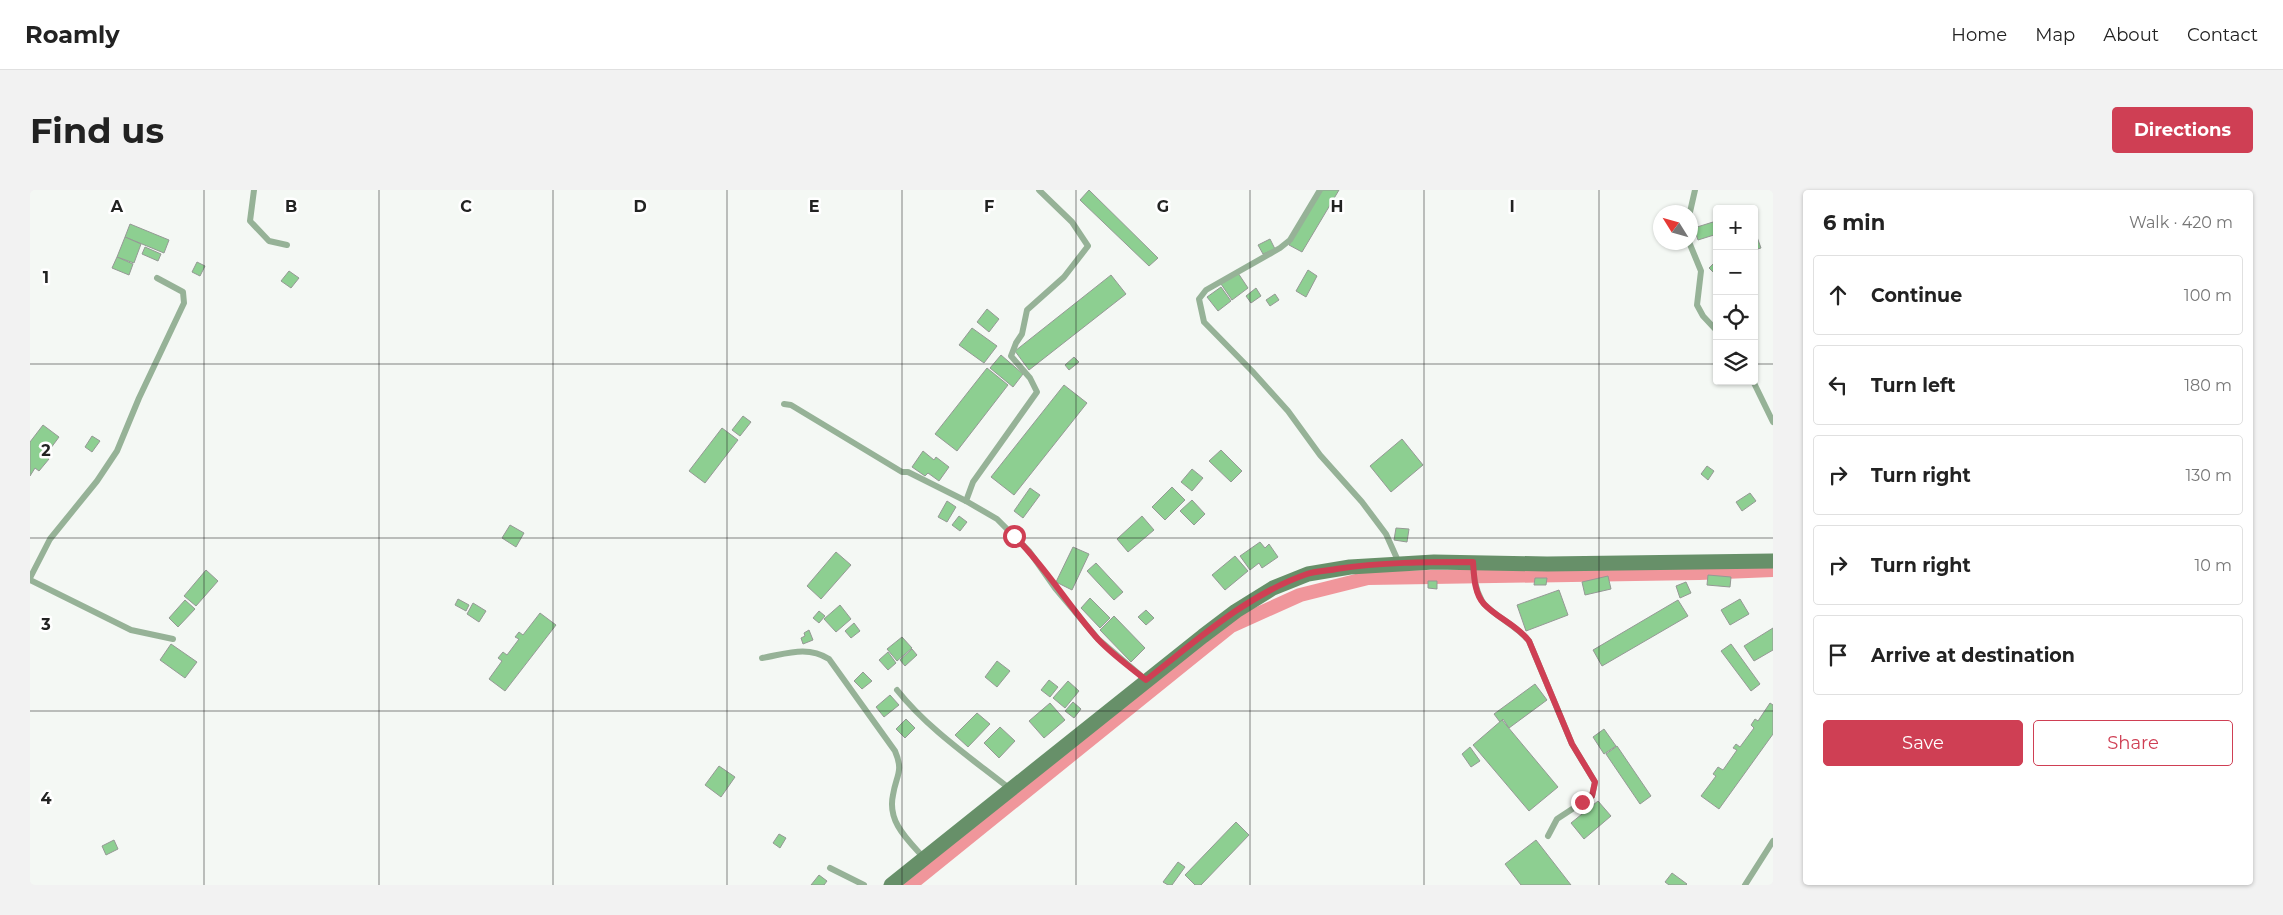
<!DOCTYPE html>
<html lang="en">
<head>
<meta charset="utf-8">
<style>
	:root { --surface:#fff; --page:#f2f2f2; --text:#222; --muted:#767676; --line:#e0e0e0; --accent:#cf3f54 }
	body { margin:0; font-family:Montserrat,sans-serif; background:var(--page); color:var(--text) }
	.controls { position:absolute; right:15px; top:15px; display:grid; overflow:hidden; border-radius:5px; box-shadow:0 1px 4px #0004 }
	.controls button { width:45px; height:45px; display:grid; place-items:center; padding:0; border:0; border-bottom:1px solid var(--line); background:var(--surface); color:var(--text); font:25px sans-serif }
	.compass { position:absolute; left:1623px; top:15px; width:45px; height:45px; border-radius:50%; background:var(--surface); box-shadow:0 1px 4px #0004; rotate:307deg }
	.stop { position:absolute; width:15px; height:15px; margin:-11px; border:4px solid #cf3f54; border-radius:50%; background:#fff }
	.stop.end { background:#cf3f54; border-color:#fff; box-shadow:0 1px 5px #0008 }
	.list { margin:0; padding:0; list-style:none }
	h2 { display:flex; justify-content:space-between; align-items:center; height:65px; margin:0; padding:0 20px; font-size:21px }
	h2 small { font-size:16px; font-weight:400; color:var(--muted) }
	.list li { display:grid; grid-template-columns:32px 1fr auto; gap:15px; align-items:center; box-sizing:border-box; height:80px; margin:0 10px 10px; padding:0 10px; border:1px solid var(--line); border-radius:5px }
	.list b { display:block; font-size:19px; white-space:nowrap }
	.list em { font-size:16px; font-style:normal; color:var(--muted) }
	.actions { display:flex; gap:10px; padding:15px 20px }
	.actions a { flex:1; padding:11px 0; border:1px solid var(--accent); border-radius:5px; text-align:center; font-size:18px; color:var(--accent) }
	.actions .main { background:var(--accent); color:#fff }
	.icon { flex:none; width:28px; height:28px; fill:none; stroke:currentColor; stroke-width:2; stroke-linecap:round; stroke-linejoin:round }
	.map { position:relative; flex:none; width:1743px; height:695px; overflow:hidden; border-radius:5px }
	header { display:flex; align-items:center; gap:30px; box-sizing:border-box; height:70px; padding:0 25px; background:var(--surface); border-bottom:1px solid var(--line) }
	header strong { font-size:24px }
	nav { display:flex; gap:28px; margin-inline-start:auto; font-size:18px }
	.intro { display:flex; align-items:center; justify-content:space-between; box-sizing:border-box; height:120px; padding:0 30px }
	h1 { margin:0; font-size:35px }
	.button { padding:12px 22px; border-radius:5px; background:var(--accent); color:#fff; font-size:18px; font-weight:700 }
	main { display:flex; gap:30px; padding:0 30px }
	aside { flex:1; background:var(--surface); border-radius:5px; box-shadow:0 1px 4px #0004 }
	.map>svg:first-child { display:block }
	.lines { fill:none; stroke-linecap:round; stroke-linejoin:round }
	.canal { stroke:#f0969b; stroke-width:14 }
	.building { fill:#8dcf91; stroke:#959995 }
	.lane { stroke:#96b297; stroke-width:6 }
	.secondary { stroke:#679069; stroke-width:15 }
	.route { stroke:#cf3f54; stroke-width:6 }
	.grid { fill:none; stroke:#222322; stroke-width:1; stroke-opacity:0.55 }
	.grid-label { font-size:16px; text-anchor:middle; font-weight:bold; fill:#222322; stroke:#fff; stroke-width:5; stroke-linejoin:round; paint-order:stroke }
</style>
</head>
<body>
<header>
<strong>Roamly</strong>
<nav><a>Home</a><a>Map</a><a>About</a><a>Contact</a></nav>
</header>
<div class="intro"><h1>Find us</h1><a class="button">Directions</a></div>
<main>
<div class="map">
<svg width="1743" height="695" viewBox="0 0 1743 695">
	<rect width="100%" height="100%" fill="#f4f8f4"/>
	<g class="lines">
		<polyline class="canal" points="880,695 1201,436 1270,405 1338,388 1669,383 1743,380"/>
	</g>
	<g class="building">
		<polygon points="1059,0 1128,68 1119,76 1050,10"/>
		<polygon points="1291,0 1309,0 1272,62 1259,55"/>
		<polygon points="1683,32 1687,44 1668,50 1664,38"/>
		<polygon points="100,34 139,50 134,63 95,47"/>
		<polygon points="95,47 111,54 104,73 87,67"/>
		<polygon points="1727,47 1731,58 1724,60 1724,48"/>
		<polygon points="1240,49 1245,59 1233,64 1228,55"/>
		<polygon points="115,57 131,64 128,71 112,64"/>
		<polygon points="87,67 103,74 99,85 82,78"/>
		<polygon points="1687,70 1687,84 1686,85 1679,78"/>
		<polygon points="167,72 175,76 170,86 162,82"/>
		<polygon points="1278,80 1287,86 1276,107 1266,101"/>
		<polygon points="259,81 269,88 261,98 251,91"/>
		<polygon points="1208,83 1218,98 1202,110 1191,94"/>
		<polygon points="1081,85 1096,104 999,180 985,161"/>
		<polygon points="1191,97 1201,111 1188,121 1177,107"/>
		<polygon points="1226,98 1231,106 1221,113 1216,106"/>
		<polygon points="1245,104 1249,110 1240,116 1236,110"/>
		<polygon points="957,119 969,129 959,142 947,132"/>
		<polygon points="942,138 967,156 954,173 929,155"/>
		<polygon points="971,165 993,184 983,197 960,178"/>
		<polygon points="1044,167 1049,172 1039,180 1035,175"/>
		<polygon points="957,178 978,195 927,261 905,244"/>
		<polygon points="1034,195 1057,213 984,305 961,287"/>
		<polygon points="713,226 721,232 710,246 702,240"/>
		<polygon points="13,235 29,247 15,266 19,269 9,281 5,278 0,286 0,252"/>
		<polygon points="692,238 708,250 675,293 659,281"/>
		<polygon points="62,246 70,251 62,262 55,257"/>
		<polygon points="1372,249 1393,275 1361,302 1340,276"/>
		<polygon points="1191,260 1212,281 1201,292 1179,271"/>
		<polygon points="893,261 904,270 906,267 919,277 909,291 898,283 895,286 882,277"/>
		<polygon points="1677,276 1684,281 1678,290 1671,284"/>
		<polygon points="1162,279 1173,288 1162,301 1151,292"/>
		<polygon points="1142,297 1155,310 1135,330 1122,317"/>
		<polygon points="1000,298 1010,305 993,328 984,321"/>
		<polygon points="1720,303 1726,311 1712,321 1706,312"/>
		<polygon points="1162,310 1175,324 1164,335 1150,321"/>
		<polygon points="917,311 926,317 917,332 908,327"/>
		<polygon points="929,326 937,332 930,341 922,335"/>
		<polygon points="1112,326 1124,340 1098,362 1087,349"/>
		<polygon points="480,335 494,343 486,357 472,348"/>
		<polygon points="1366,338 1379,339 1377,352 1364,350"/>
		<polygon points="1230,352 1235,358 1239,354 1248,367 1232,378 1229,373 1220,380 1210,366"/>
		<polygon points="1043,357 1059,364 1042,400 1026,392"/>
		<polygon points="806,362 821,375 791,409 777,396"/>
		<polygon points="1205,366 1218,381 1195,400 1182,385"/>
		<polygon points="1066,373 1093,402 1084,410 1057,381"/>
		<polygon points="176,380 188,391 166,416 154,406"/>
		<polygon points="1678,385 1701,387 1700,397 1677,395"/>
		<polygon points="1578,386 1581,399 1555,405 1552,392"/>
		<polygon points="1505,388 1517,388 1516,395 1504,395"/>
		<polygon points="1398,391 1407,391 1407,399 1398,398"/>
		<polygon points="1656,392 1661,403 1650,408 1646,396"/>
		<polygon points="1529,400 1538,425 1496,441 1487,415"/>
		<polygon points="1060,408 1080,428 1070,438 1051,418"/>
		<polygon points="428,409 439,415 436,421 425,415"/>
		<polygon points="1710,409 1719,424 1700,435 1691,420"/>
		<polygon points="155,410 165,419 148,437 139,428"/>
		<polygon points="1648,410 1658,426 1572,476 1563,460"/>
		<polygon points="443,413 456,421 449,432 437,424"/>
		<polygon points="810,415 821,429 806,442 794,429"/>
		<polygon points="1116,420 1124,428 1116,435 1108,427"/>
		<polygon points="789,421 795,426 789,433 783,428"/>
		<polygon points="510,423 526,435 475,501 459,489 472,471 468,468 473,462 477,465 489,449 485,447 489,442 493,445"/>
		<polygon points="1084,426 1115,458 1101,472 1070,440"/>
		<polygon points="824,433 830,441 821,448 815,441"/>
		<polygon points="1743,438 1743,460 1724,471 1714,456"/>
		<polygon points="779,440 783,450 773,454 771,448 775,446 774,443"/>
		<polygon points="872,447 882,458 867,471 857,459"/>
		<polygon points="141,454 167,472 155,488 130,470"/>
		<polygon points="1701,454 1730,494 1721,501 1691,461"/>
		<polygon points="882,459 887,465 875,476 870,470"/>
		<polygon points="858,462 866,473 858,480 849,470"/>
		<polygon points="967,471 980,481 967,497 955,487"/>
		<polygon points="833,482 842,491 832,499 824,491"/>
		<polygon points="1019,490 1028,497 1020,507 1011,500"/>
		<polygon points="1038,491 1049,501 1035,518 1023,508"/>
		<polygon points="1505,494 1517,510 1479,538 1473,529 1470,532 1464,524"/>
		<polygon points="860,505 869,515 854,527 846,517"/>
		<polygon points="1043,512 1051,519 1044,528 1035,521"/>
		<polygon points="1020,513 1035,530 1014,548 999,531"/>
		<polygon points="1740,513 1743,515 1743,544 1689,619 1671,606 1686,586 1683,584 1688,577 1693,580 1707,560 1703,558 1706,554 1710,557 1724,538 1721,535 1725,529 1728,531"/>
		<polygon points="947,523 960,534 938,557 925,545"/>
		<polygon points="876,529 885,538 875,548 866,539"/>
		<polygon points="1472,530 1528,597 1499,621 1443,555"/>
		<polygon points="970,537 985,551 969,568 954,553"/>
		<polygon points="1574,539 1586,556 1574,564 1563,547"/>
		<polygon points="1587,556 1621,606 1610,614 1576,564"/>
		<polygon points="1440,557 1450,571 1441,577 1432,564"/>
		<polygon points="689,576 705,587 691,607 675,595"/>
		<polygon points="1568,611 1581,626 1554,649 1541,633"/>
		<polygon points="1206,632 1219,645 1171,695 1165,695 1155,685"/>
		<polygon points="749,644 756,648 750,658 743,653"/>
		<polygon points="84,650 88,659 76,665 72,656"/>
		<polygon points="1506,650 1541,695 1491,695 1475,674"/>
		<polygon points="1148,672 1155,677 1142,695 1138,695 1133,692"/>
		<polygon points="1642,683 1657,694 1656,695 1639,695 1635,692"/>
		<polygon points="789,685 797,691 794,695 781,695"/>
	</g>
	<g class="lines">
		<g class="lane">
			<polyline points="224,0 220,31 239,51 257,55"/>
			<polyline points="1009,0 1042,32 1058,56 1034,87 997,120 992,144 986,153 981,166 1000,188 1007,202 943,292 936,311 967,329 999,361 1025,398 1068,449 1116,490"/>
			<polyline points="1290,0 1260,50 1250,58 1176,100 1169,109 1174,132 1222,181 1258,221 1290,265 1332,312 1356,344 1369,373"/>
			<polyline points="1660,22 1665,0"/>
			<polyline points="1659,52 1671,81 1667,115 1673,126 1687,141"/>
			<polyline points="1723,191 1743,232"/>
			<polyline points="754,214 761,215 872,282 878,282 936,311"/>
			<path d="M1443,374C1444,387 1445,399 1452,411C1459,423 1488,436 1499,451L1542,554L1565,592L1562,606L1527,629L1518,646"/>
			<polyline points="0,388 20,349 67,291 87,261 109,208 154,113 153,102 127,88"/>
			<polyline points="0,390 101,440 143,449"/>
			<path d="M732,468C756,464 777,455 799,469L865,561C874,582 866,585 863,605C857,632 878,650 894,668"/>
			<path d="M867,500C898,539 941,568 980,599"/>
			<polyline points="800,678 834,695"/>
			<polyline points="1715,695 1743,651"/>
		</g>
		<polyline class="secondary" points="861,695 1173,446 1206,421 1243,398 1278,384 1320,377 1404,372 1517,374 1743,371"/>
	</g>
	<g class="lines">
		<path class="route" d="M984,346C1014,375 1038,415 1066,447C1080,463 1099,476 1116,490C1165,452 1216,405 1277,384C1286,381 1297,381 1306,379C1351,372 1397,372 1443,372C1444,385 1444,403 1454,414C1467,428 1487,435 1499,451L1542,554L1565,592L1562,606L1552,612"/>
	</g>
	<path class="grid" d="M174,0V695M349,0V695M523,0V695M697,0V695M872,0V695M1046,0V695M1220,0V695M1394,0V695M1569,0V695M0,174H1687M1724,174H1743M0,348H1743M0,521H1743"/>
	<g class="grid-label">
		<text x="87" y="22">A</text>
		<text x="261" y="22">B</text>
		<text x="436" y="22">C</text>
		<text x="610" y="22">D</text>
		<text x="784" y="22">E</text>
		<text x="959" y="22">F</text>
		<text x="1133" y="22">G</text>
		<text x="1307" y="22">H</text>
		<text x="1482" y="22">I</text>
		<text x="16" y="93">1</text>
		<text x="16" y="266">2</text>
		<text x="16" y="440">3</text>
		<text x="16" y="614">4</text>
	</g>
</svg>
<div class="controls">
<button>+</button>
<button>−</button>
<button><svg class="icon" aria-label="locate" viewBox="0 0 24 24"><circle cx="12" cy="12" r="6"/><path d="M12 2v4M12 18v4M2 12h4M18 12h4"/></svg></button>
<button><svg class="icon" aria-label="layers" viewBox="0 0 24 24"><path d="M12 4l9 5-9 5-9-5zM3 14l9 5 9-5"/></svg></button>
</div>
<svg class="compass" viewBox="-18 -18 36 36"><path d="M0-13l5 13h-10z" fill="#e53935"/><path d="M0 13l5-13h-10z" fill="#767676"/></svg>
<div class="stop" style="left:984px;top:346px"></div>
<div class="stop end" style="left:1552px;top:612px"></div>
</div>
<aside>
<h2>6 min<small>Walk · 420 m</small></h2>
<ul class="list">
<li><svg class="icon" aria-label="ahead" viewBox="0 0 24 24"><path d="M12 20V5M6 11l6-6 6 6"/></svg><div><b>Continue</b></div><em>100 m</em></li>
<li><svg class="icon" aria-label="left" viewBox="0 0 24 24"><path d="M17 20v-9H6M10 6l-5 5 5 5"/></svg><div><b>Turn left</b></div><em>180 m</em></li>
<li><svg class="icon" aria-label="right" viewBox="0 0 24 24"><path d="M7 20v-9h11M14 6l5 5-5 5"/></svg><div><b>Turn right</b></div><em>130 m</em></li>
<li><svg class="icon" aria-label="right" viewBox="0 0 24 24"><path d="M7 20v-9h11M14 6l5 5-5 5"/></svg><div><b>Turn right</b></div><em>10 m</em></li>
<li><svg class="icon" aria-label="arrive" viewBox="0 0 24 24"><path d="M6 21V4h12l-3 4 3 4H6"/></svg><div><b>Arrive at destination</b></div></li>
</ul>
<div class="actions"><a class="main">Save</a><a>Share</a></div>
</aside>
</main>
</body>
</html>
